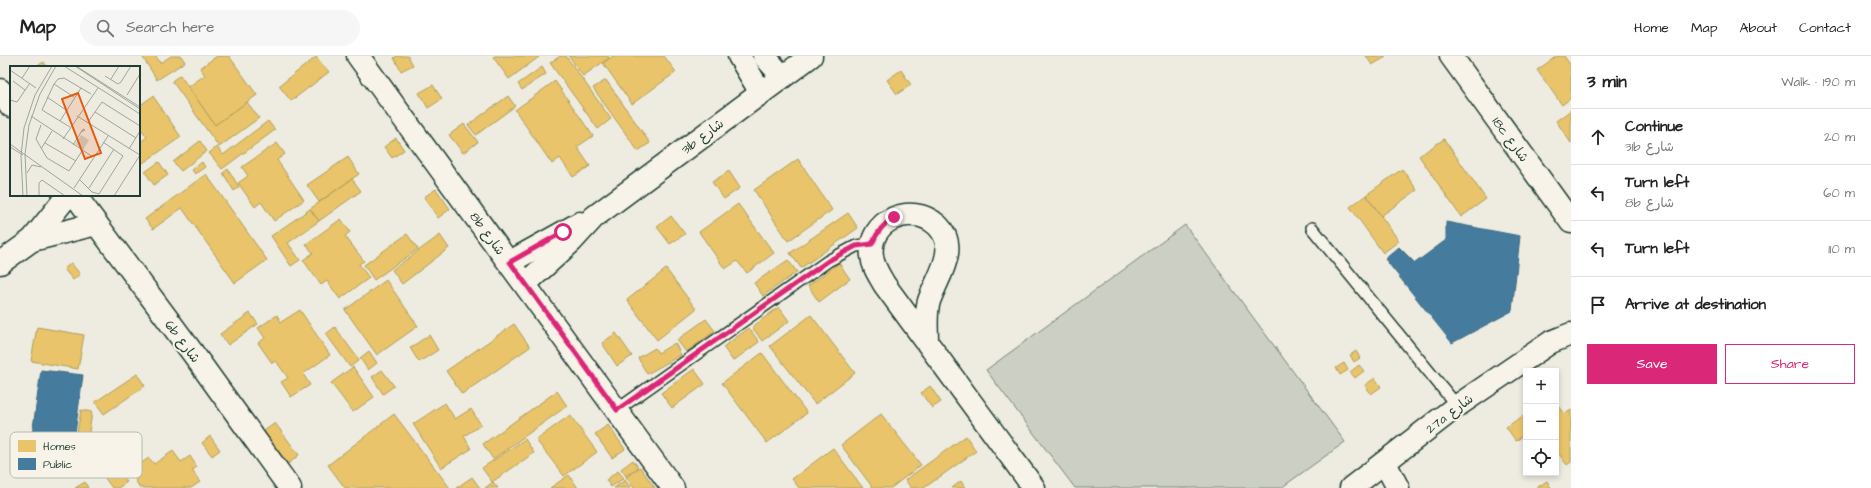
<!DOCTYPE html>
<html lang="en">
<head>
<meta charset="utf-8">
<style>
	:root { --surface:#fff; --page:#f6f6f6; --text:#222; --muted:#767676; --line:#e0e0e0; --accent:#db2777 }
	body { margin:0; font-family:"Architects Daughter","Playpen Sans Arabic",sans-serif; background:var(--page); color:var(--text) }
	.controls { position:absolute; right:12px; bottom:12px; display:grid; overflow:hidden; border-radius:0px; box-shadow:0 2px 6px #0003 }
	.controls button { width:36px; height:36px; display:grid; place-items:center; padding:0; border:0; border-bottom:1px solid var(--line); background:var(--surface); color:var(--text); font:20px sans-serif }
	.stop { position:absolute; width:12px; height:12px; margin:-9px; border:3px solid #db2777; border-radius:50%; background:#fff }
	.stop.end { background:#db2777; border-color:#fff; box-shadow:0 1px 4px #0008 }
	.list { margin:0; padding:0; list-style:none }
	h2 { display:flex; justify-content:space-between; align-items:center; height:52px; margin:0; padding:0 16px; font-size:17px }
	h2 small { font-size:13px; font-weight:400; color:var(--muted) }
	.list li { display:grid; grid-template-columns:26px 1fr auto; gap:12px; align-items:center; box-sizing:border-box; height:56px; padding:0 16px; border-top:1px solid var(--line) }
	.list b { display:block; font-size:15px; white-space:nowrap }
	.list p { margin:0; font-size:13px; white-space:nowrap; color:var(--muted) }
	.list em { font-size:13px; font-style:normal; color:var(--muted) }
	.actions { display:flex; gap:8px; padding:12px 16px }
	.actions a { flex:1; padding:9px 0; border:1px solid var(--accent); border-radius:0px; text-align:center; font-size:14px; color:var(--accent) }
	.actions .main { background:var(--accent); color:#fff }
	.icon { flex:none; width:22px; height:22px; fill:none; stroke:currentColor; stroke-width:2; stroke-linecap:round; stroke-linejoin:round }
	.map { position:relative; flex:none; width:1571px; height:432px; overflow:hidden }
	header { display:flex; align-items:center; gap:24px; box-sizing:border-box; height:56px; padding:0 20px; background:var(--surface); border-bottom:1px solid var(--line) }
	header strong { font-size:19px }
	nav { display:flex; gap:22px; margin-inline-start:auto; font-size:14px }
	.search { width:280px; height:36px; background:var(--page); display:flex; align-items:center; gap:10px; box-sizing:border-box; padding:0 14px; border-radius:22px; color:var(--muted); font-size:15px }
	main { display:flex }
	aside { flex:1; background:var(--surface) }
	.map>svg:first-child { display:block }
	.green { fill:#cccfc4; stroke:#76867c }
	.homes { fill:#e9c46a; stroke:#ac9c5a }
	.public { fill:#457b9d; stroke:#3a687e }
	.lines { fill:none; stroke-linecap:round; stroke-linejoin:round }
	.lane-casing { stroke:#1f3d34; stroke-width:14 }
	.street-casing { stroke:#1f3d34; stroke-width:25 }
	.lane { stroke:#f7f3e8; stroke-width:11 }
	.street { stroke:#f7f3e8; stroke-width:22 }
	.route { stroke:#db2777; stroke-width:5 }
	.labels { text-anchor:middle; stroke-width:4; stroke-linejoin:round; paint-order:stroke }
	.street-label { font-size:13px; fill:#1f3d34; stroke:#f7f3e8 }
	.inset-road { fill:none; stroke:#9ba69c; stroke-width:1 }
	.view { fill:#e8590c; fill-opacity:0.15; stroke:#e8590c; stroke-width:2 }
	.inset-edge { fill:none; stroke:#1f3d34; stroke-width:2 }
	.key { fill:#f7f3e8; stroke:#b6bcb2; stroke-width:1 }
	.key-label { font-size:11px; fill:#1f3d34 }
</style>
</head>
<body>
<header>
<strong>Map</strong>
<div class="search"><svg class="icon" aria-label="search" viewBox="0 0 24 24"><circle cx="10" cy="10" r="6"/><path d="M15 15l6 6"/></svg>Search here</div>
<nav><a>Home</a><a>Map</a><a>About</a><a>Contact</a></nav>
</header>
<main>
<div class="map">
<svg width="1571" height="432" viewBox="0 0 1571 432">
	<rect width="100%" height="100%" fill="#eeece1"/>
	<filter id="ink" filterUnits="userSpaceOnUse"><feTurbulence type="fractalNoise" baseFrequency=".025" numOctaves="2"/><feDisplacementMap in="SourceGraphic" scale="8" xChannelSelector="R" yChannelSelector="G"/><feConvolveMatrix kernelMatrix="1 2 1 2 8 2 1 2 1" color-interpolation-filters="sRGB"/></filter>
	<g filter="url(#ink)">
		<polygon class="green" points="1185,169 1345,386 1281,432 1075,432 986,314"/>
		<g class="homes">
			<polygon points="142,0 156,0 160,7 171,0 181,0 185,6 157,24"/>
			<polygon points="217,0 229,0 257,39 215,69 188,31 205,19 200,12"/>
			<polygon points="397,0 408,0 413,9 401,15 394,2"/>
			<polygon points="495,0 538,0 539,1 509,23 493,1"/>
			<polygon points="560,0 566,0 611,63 598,73 550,7"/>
			<polygon points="569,0 608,0 609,2 583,20"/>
			<polygon points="613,0 664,0 676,16 632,48 603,7"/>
			<polygon points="1366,0 1385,0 1386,1 1372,9"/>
			<polygon points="1557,0 1564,0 1571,10 1571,42 1562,49 1537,14"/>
			<polygon points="316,1 329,16 291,45 279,30"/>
			<polygon points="44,6 47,11 35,11"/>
			<polygon points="542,11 546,18 522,34 518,28"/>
			<polygon points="901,14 911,29 897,38 887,24"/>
			<polygon points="180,19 215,69 247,46 259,62 219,91 172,25"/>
			<polygon points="606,24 650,87 638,95 593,32"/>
			<polygon points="555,25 593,80 577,91 590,110 573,121 560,102 552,108 515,54"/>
			<polygon points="433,29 442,43 428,52 419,37"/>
			<polygon points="153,40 181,81 143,107 139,102 139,87 147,81 139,70 139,50"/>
			<polygon points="508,40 515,50 476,79 468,69"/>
			<polygon points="1571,54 1571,87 1556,65"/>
			<polygon points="268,65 275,74 222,113 209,97 217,91 223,99"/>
			<polygon points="464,68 478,86 463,97 449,79"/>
			<polygon points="396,82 404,94 392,102 384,91"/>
			<polygon points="1444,83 1486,143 1461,161 1419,100"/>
			<polygon points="200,85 207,95 181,115 173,106"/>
			<polygon points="277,87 285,98 277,104 304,144 274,165 261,146 255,151 238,127 248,120 242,111"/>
			<polygon points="348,101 359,118 319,146 307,129"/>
			<polygon points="798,103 832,154 788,185 754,134"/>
			<polygon points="159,106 168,119 154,129 145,116"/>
			<polygon points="202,106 205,111 195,118 192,114"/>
			<polygon points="228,113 239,131 234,135 223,117"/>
			<polygon points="1402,113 1417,134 1381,160 1366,139"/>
			<polygon points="729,115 740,132 724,143 712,126"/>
			<polygon points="206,118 267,204 235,227 182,152 153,173 145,163"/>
			<polygon points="352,123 361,135 319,165 310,153"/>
			<polygon points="436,133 450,153 438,162 424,141"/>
			<polygon points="1366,139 1399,185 1383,197 1350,151"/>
			<polygon points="738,148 774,197 747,217 737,205 725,213 699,176"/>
			<polygon points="310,153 319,165 288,187 300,204 291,210 271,180"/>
			<polygon points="848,157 858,172 801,212 790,197"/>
			<polygon points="671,160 685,178 670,188 657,171"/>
			<polygon points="341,163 350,176 345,180 364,205 359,208 369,222 340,243 327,225 321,229 303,204 313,197 306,188"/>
			<polygon points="407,178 418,193 374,224 364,209"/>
			<polygon points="440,179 449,192 402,228 392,214"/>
			<polygon points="788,204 797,216 763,240 754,227"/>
			<polygon points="71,207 80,218 73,224 64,213"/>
			<polygon points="839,207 850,223 819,246 808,230"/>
			<polygon points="666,213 696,253 657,284 627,244"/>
			<polygon points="386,224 418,270 377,299 345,254"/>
			<polygon points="779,251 789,265 762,285 752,271"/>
			<polygon points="300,254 330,299 303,318 310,329 291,341 281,326 288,322 276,305 272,307 258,287 265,282 258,272 277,259 281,266"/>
			<polygon points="250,257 258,268 228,289 220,278"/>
			<polygon points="811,259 855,317 815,348 770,290"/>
			<polygon points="706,263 715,275 686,296 677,284"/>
			<polygon points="514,268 530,291 462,338 446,315"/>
			<polygon points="37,271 84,279 78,313 31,305"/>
			<polygon points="335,271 359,304 350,311 326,278"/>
			<polygon points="749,272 759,286 733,305 723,291"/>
			<polygon points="616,277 632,300 617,310 602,287"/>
			<polygon points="429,279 438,294 419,306 410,292"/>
			<polygon points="675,287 681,299 647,318 638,302 655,292 658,297"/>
			<polygon points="369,295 377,307 368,314 360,302"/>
			<polygon points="1356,295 1360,302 1354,306 1350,299"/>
			<polygon points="762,297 807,357 767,387 722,327"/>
			<polygon points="1344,307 1348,314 1340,319 1336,312"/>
			<polygon points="1359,309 1364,315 1355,322 1350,316"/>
			<polygon points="353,311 374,341 353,356 331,327"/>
			<polygon points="694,313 705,328 672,352 661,337"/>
			<polygon points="382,314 394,330 383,338 372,321"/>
			<polygon points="137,318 145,330 104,358 95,346"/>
			<polygon points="1375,322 1381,331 1371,338 1365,329"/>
			<polygon points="930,330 941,346 932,352 921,337"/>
			<polygon points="557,335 567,350 493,403 483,388"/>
			<polygon points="445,347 455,363 471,353 481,369 464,380 471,393 441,412 413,368"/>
			<polygon points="1559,350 1565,358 1571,354 1571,406 1567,409 1556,394 1556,353"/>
			<polygon points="81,354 92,356 87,390 75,388"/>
			<polygon points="394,358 450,432 345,432 328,409"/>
			<polygon points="881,358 921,409 891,432 873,432 841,389"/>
			<polygon points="570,359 597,396 564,420 536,384"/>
			<polygon points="1523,360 1526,364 1526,378 1516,385 1506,371"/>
			<polygon points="275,367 299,399 288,408 264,375"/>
			<polygon points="608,369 625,393 612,402 595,378"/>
			<polygon points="210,380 220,394 212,400 202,387"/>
			<polygon points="966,380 976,395 924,432 911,432 905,424"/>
			<polygon points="525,383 534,397 492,426 482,412"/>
			<polygon points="833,392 863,432 799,432 792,423"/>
			<polygon points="173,395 181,406 190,400 197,411 192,414 200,426 191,432 140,432 135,424 141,419 135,411 149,402 154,408"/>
			<polygon points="108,399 127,426 118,432 112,432 95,408"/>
			<polygon points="633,404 638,411 626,420 621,413"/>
			<polygon points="640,411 655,432 634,432 626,421"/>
			<polygon points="618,415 624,422 611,431 606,424"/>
			<polygon points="569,419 578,432 550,432"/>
			<polygon points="472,421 480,432 456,432"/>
			<polygon points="625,424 631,432 614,432"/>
			<polygon points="961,425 965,432 952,432"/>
			<polygon points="1547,425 1551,432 1536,432"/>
			<polygon points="85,426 88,432 75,432"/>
			<polygon points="493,426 498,432 485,432"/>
		</g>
		<g class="public">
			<polygon points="1446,166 1520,180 1512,255 1452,287 1385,203 1399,191 1415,207 1446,184"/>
			<polygon points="41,314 83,319 73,392 31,386"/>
		</g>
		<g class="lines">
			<defs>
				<g id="lane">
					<polyline points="1312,172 1457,350"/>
					<polyline points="617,354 828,205 856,190 872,188"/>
				</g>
				<g id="street">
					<polyline points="358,0 673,432"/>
					<polyline points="739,0 761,37"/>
					<polyline points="764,0 782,20"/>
					<polyline points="1451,0 1571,166"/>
					<polyline points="0,34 11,50"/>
					<polyline points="75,139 192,296 290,432"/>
					<polyline points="32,184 96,168"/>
					<polyline points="510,206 580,167"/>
					<polyline points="0,207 32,184 68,139"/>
					<polyline points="525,228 571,186 594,161 811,0"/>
					<path d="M927,285C927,272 925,258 929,245C937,221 961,192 937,169C912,146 867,164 872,200C873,211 879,219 884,228L1034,432"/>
					<polyline points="1385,407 1398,432"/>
					<polyline points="1351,432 1457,350 1551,286 1571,278"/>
				</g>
			</defs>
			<use href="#lane" class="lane-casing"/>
			<use href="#street" class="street-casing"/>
			<use href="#lane" class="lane"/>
			<use href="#street" class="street"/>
		</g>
	</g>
	<g class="lines" filter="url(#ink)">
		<path class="route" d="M563,176L510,206L617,354L828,205L856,190L872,188C877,176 883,168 894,161"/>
	</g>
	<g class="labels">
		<g class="street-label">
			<text transform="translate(702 80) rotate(-37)" y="5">31b شارع</text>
			<text transform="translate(1511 83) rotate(54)" y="5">18c شارع</text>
			<text transform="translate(488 177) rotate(54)" y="5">8b شارع</text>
			<text transform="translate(183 285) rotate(53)" y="5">6b شارع</text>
			<text transform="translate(1449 357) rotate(-37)" y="5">27a شارع</text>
		</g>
	</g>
	<g transform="translate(10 10)">
		<rect width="130" height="130" fill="#eeece1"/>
		<path d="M71,69L79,74L73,84L65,78Z" fill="#cccfc4"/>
		<path class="inset-road" d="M54,0L130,48M65,0L130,43M66,0L130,41M0,4L26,22M95,10L108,18L111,16M12,12L20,0M101,13L109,0M3,15L15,24M111,16L121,0M44,18L64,31M117,29L130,8M37,31L56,44M0,34L7,36L20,17M85,46L126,72M21,50L83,91M67,50L130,89L104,130M50,55L71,22M78,56L92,36L130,60M31,59L26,73L37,92L59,105L72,85M60,61L32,44L44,18L48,13L54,12L81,28M53,73L88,22M35,77L66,95M0,78L73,130M63,79L73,63L75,64L71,66M0,81L13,89M31,83L42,65M119,83L130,65M17,107L22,99L31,101M69,113L82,126L89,128L113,90L93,76M64,122L98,70M79,122L104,83M13,130L11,90L14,62L25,29L42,0M17,130L15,88L19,59L30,28L46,0M29,130V117L32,114L55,130"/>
		<path class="view" d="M68,27L91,87L75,93L52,33Z"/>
		<rect width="130" height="130" class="inset-edge"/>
	</g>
	<rect x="10" y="376" width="132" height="46" rx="6" class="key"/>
	<rect x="18" y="384" width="18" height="12" fill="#e9c46a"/>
	<rect x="18" y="402" width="18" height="12" fill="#457b9d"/>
	<g class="key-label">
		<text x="43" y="394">Homes</text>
		<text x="43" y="412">Public</text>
	</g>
</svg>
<div class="controls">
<button>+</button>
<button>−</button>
<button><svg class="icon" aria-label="locate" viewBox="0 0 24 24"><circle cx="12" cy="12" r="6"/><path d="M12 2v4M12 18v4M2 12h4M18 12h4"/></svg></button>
</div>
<div class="stop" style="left:563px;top:176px"></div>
<div class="stop end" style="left:894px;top:161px"></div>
</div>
<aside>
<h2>3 min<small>Walk · 190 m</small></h2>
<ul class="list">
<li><svg class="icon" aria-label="ahead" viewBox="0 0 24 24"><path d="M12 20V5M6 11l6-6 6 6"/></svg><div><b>Continue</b><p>31b شارع</p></div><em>20 m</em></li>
<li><svg class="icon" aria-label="left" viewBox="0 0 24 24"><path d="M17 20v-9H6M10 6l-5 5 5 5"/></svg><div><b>Turn left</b><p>8b شارع</p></div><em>60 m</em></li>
<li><svg class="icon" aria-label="left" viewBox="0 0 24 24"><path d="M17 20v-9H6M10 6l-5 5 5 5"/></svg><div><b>Turn left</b></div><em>110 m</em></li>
<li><svg class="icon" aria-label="arrive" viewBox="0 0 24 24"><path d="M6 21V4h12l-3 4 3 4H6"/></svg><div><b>Arrive at destination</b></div></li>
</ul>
<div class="actions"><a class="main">Save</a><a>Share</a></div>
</aside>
</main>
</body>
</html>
